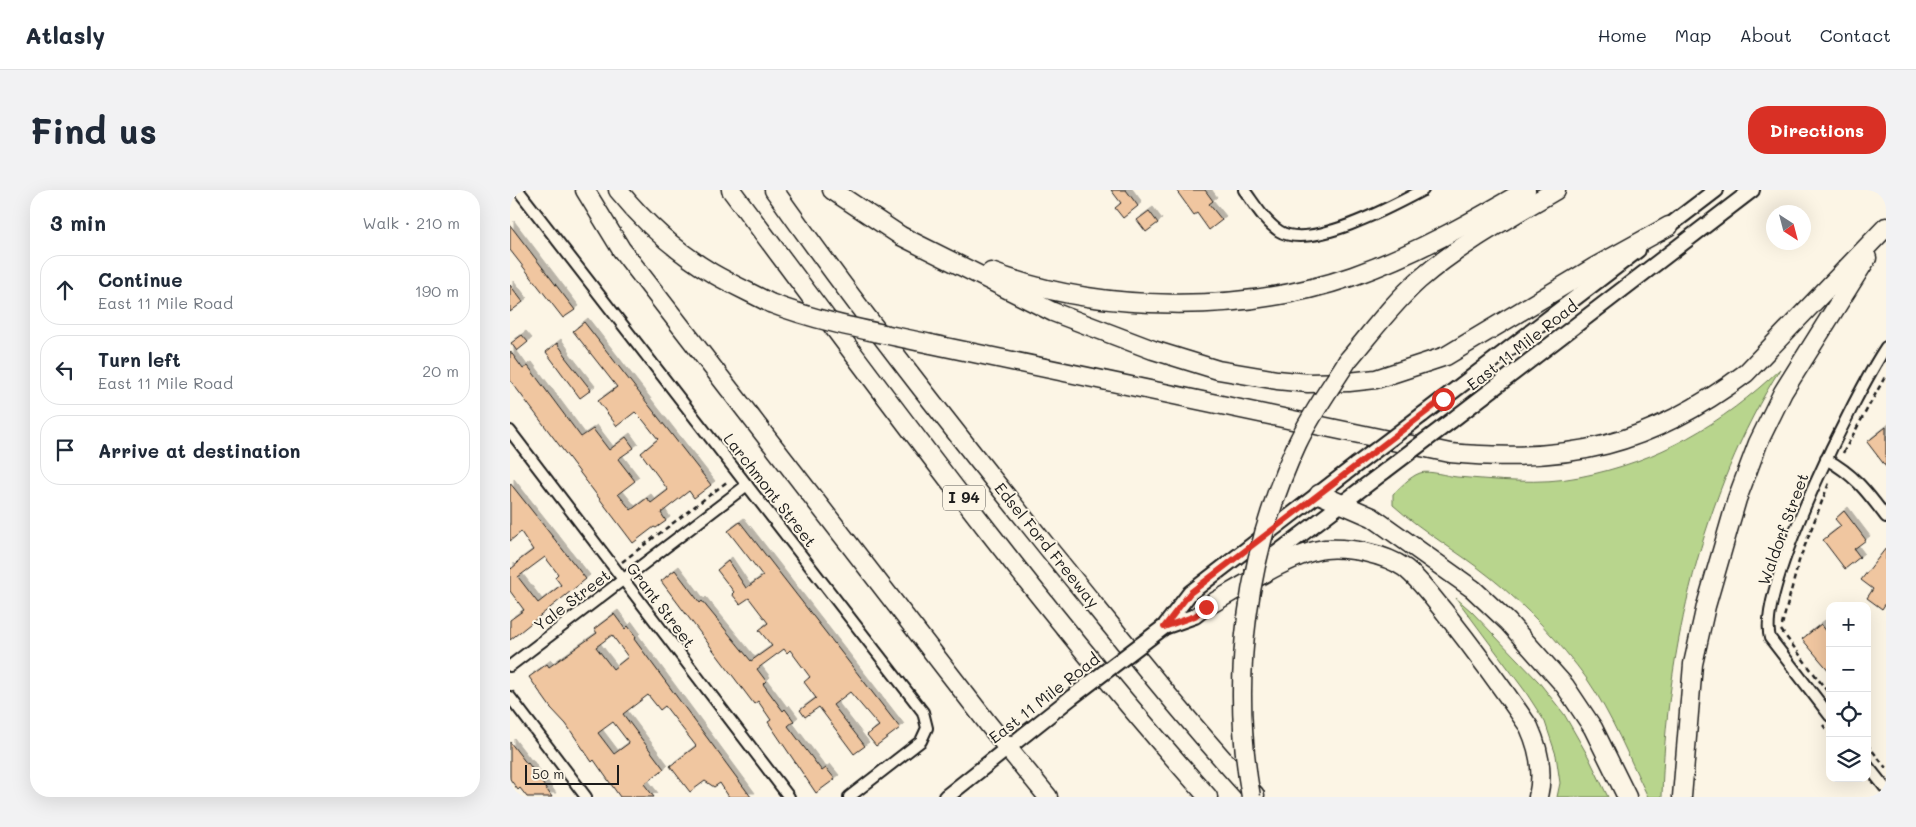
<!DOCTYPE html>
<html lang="en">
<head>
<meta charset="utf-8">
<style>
	:root { --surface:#fff; --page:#f2f2f3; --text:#1f2937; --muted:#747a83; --line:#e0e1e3; --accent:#d93025 }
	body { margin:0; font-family:Mali,sans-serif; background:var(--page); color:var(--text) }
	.controls { position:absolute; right:15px; bottom:15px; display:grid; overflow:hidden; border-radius:10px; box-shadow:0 5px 20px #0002 }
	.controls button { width:45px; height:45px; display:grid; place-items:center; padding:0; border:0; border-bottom:1px solid var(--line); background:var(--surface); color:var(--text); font:25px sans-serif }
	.compass { position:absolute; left:1256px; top:15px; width:45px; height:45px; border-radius:50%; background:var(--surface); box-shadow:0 5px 20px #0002; rotate:144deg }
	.scale { position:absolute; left:15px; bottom:12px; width:94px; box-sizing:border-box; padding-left:5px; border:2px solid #1c1c1c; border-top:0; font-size:14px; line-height:18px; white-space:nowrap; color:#1c1c1c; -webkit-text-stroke:4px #fcf5e5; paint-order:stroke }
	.stop { position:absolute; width:15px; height:15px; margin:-11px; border:4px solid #d93025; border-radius:50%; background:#fff }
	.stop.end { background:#d93025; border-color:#fff; box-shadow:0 1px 5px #0008 }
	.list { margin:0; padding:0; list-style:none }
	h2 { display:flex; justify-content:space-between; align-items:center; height:65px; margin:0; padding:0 20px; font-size:21px }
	h2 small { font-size:16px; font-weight:400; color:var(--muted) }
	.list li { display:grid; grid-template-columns:32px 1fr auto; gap:15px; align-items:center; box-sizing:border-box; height:70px; margin:0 10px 10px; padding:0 10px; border:1px solid var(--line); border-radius:20px }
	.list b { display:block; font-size:19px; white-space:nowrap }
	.list p { margin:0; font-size:16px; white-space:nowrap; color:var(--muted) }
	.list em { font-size:16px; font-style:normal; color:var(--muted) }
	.icon { flex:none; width:28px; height:28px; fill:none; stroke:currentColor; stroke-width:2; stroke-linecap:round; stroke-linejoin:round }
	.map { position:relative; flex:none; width:1376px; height:607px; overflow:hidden; border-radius:20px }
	header { display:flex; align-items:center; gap:30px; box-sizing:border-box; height:70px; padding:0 25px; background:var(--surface); border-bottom:1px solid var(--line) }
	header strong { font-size:24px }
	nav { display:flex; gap:28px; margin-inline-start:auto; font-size:18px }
	.intro { display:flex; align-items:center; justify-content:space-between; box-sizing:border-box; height:120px; padding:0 30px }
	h1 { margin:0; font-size:35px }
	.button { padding:12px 22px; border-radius:20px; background:var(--accent); color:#fff; font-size:18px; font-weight:700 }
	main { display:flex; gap:30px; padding:0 30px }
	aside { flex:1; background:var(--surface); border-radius:20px; box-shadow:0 5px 20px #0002 }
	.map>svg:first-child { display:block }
	.green { fill:#b8d58d; stroke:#6a7854 }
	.building { fill:#f0c6a0; stroke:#1c1c1c; fill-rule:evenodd; filter:url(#shadow) }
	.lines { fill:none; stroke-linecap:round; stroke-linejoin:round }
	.street-casing { stroke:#1c1c1c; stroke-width:14 }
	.secondary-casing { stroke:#1c1c1c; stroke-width:18 }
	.highway-casing { stroke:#1c1c1c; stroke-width:21 }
	.path { stroke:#1c1c1c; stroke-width:2.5; stroke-dasharray:5 4; stroke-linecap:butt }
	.street { stroke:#fcf5e5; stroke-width:10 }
	.secondary { stroke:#fcf5e5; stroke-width:14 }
	.highway { stroke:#fcf5e5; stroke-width:18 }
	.secondary-bridge-casing { stroke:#1c1c1c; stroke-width:18; stroke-linecap:butt }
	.highway-bridge-casing { stroke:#1c1c1c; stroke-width:21; stroke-linecap:butt }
	.secondary-bridge { stroke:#fcf5e5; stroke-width:14 }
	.highway-bridge { stroke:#fcf5e5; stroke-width:18 }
	.route { stroke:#d93025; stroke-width:6 }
	.labels { text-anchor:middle; stroke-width:4; stroke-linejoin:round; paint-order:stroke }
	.shield { fill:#fcf5e5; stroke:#5f5d58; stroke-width:1 }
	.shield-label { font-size:15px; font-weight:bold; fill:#1c1c1c }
	.street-label { font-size:16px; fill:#1c1c1c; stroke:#fcf5e5 }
</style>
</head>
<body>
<header>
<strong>Atlasly</strong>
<nav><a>Home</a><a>Map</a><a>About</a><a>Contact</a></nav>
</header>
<div class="intro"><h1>Find us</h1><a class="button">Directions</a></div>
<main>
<aside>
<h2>3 min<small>Walk · 210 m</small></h2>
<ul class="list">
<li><svg class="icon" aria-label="ahead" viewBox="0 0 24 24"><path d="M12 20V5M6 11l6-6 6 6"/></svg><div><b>Continue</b><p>East 11 Mile Road</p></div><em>190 m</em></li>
<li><svg class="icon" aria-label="left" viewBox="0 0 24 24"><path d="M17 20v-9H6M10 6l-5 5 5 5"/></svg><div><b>Turn left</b><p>East 11 Mile Road</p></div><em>20 m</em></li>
<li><svg class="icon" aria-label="arrive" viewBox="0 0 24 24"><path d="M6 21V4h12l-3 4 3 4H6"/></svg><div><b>Arrive at destination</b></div></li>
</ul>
</aside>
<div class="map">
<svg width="1376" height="607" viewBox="0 0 1376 607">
	<defs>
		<filter id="shadow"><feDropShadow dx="4" dy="-4" stdDeviation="0" flood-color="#0004"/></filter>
	</defs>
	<rect width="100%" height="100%" fill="#fcf5e5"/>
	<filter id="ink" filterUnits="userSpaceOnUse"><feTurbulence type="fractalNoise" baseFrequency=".02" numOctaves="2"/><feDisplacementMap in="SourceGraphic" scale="10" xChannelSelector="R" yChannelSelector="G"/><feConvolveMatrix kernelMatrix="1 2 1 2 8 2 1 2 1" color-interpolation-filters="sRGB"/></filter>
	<g filter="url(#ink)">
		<g class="green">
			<path d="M1270,179C1192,303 1156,461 1152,607H1138C1119,568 1102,525 1077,489C1050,452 1016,416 980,387C949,362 914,343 883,315V304C891,297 899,287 910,283C919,280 937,286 947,287C986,290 1030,295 1069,287C1148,272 1212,234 1270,179Z"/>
			<polygon points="946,408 961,421 1028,491 1054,524 1078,566 1098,607 1047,607 1050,593 1046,565 1035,532 1015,501"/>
		</g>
		<g class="building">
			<polygon points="601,0 616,0 628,16 613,28 605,18 611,13"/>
			<polygon points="666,0 695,0 703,11 699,14 712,30 699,40 687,23 684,25"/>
			<polygon points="639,21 648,33 636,42 627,30"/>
			<polygon points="0,35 65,120 53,128 0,60"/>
			<polygon points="0,95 13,112 0,122"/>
			<polygon points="74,132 201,295 184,308 179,301 151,323 156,331 146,338 144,337 123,353 0,190 0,161 13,179 18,176 71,247 83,239 99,260 116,247 124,258 108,269 125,291 108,304 121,320 137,308 141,313 158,300 131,263 148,249 133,230 125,222 107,236 88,211 107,197 63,141"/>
			<polygon points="12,145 18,152 7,161 1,153"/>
			<polygon points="47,153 56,166 55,167 81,200 70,208 36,162"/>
			<polygon points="1376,237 1376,277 1357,252"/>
			<path d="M0,293L76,389L0,450V430L14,420L0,401V377L1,379L8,373L7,372L23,360L11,342L0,351ZM35,367L48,384L45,387L51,395L28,413L8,387Z"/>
			<polygon points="1334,321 1356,350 1344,359 1350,367 1335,379 1313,350 1331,336 1325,329"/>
			<polygon points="230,332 390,538 366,556 357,545 369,536 340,502 323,515 355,556 344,564 309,517 295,527 290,520 306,508 294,492 300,487 280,460 277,463 274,459 247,479 256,491 253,494 273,521 275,519 284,531 278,536 312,581 316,578 325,589 306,603 258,532 261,530 248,511 244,514 151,391 165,380 190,413 192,411 241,471 262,456 249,440 258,433 239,408 230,414 222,404 224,402 207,380 218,371 236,398 253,386 218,341"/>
			<polygon points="1376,358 1376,413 1372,419 1357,408 1363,399 1351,390"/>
			<path d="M104,424L115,439L118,436L126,447L124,449L241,607H219L210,593L204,597L195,591L180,602L160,576L186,556L155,516L150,520L138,505L113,524L154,579L134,594L144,607H110L84,570L82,572L56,534L41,518L19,487L37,474L39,477L87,443L84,439ZM102,445L118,467L103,479L86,457ZM103,532L119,553L104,564L88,543Z"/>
			<polygon points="1311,434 1320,446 1320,482 1292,449"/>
			<polygon points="0,552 17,574 18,573 42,607 17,607 10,598 8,600 0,589"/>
		</g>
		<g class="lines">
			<defs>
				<g id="street">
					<polyline points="8,0 413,522 417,538 411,551 339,607"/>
					<path d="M734,0C744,13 754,31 769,41C800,61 883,16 913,0"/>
					<polyline points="0,241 279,607"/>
					<path d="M1316,269C1345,285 1357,302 1376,327"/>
					<polyline points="0,476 237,295"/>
					<polyline points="0,507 76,607"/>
					<path d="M1320,526L1260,448C1246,401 1346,202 1376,157"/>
					<polyline points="1357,575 1376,599"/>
				</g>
				<g id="secondary">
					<polyline points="1151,42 1206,0"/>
					<polyline points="912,225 1128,60"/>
					<polyline points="941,231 1242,0"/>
					<polyline points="743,381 875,281"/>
					<polyline points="654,437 685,426 704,411"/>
					<polyline points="654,437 680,403 846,275"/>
					<polyline points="436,607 562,507"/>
				</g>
				<g id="highway">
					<polyline points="75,0 111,59 479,535 538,607"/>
					<path d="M108,0C134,32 167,62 202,83C221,94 241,103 260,113"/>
					<path d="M221,0C375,206 527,415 698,607"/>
					<path d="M264,0C351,123 444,241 538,358C606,441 672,526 745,605"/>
					<polyline points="322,0 391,46 543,122 643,160 708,180 767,190 798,193 839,192 866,189 936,166 1083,78 1159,36"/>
					<path d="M481,82C589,123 734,124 843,86C905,64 960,33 1016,0"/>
					<path d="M421,154L940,263C1059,274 1139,256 1236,183L1376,37"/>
					<path d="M838,170C861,143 883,113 909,90C950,54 999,28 1046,0"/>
					<polyline points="809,304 862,327 963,399 998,432 1055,496 1083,538 1117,607"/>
					<path d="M696,417C725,401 783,362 815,359C839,357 875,364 895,378C910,390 921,406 933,420C963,458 992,497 1019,537C1029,559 1034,582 1028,607"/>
					<polyline points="1172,607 1183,474 1196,416 1227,309 1248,253 1273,202 1357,68"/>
				</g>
			</defs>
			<use href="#street" class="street-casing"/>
			<use href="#secondary" class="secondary-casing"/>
			<use href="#highway" class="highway-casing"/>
			<g class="path">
				<polyline points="1333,263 1376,185"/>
				<polyline points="112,372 218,291"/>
				<polyline points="1272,435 1289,371 1319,293"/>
				<polyline points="1271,440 1320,505"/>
				<polyline points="1313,535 1320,544"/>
				<polyline points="1357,554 1376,578"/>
			</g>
			<use href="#street" class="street"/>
			<use href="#secondary" class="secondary"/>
			<use href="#highway" class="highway"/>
			<defs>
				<g id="secondary-bridge">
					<polyline points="846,275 912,225"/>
					<polyline points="875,281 941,231"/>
					<polyline points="562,507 654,437"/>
				</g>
				<g id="highway-bridge">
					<path d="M260,113C312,133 366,142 421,154"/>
					<path d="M741,607C720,488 736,364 787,254C801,224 821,197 838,170"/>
				</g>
			</defs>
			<use href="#secondary-bridge" class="secondary-bridge-casing"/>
			<use href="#highway-bridge" class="highway-bridge-casing"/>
			<use href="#secondary-bridge" class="secondary-bridge"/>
			<use href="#highway-bridge" class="highway-bridge"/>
		</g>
	</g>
	<g class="lines" filter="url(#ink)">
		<polyline class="route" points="696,417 685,426 654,437 680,403 933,209"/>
	</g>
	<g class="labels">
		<rect class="shield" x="433" y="295.5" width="42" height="25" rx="4"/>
		<g class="shield-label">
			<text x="454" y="313">I 94</text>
		</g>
		<g class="street-label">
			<text transform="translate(1012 155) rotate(-38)" y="6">East 11 Mile Road</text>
			<text transform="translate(260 300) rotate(52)" y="6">Larchmont Street</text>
			<text transform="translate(1273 339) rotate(-70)" y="6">Waldorf Street</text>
			<text transform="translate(537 355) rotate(51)" y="6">Edsel Ford Freeway</text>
			<text transform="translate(62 410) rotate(-37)" y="6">Yale Street</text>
			<text transform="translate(151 415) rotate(53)" y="6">Grant Street</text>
			<text transform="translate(534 508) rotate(-38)" y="6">East 11 Mile Road</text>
		</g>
	</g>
</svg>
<div class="controls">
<button>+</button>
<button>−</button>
<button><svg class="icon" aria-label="locate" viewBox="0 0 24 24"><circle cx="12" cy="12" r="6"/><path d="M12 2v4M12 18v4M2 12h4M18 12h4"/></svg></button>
<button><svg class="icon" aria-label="layers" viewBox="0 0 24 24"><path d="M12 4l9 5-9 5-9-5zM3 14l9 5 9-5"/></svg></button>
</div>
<svg class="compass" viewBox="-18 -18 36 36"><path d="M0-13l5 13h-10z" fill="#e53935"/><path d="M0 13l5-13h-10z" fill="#747a83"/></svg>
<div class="scale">50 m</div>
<div class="stop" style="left:933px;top:209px"></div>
<div class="stop end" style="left:696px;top:417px"></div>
</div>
</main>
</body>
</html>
